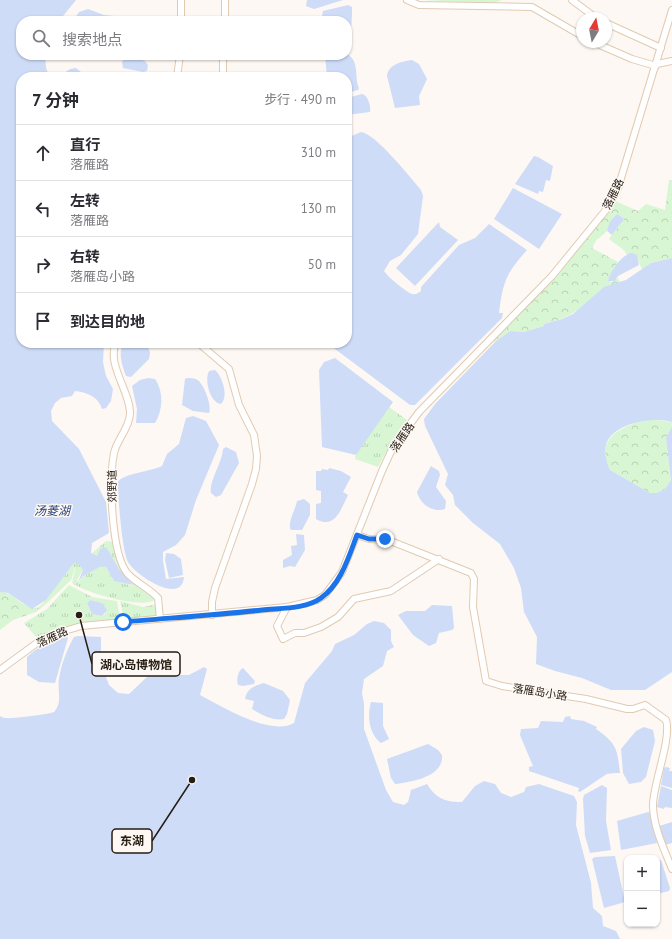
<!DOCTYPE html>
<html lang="zh">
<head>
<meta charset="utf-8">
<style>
	:root { --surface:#fff; --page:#f7f7f7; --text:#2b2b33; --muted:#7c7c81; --line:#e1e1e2 }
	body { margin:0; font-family:"PT Sans","Noto Sans SC",sans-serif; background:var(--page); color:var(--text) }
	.controls { position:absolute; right:12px; bottom:12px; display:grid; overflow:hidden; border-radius:8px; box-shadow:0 1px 3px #0004 }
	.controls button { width:36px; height:36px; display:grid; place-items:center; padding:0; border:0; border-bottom:1px solid var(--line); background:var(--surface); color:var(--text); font:20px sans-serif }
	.compass { position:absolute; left:576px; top:12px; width:36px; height:36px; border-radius:50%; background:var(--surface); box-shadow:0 1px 3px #0004; rotate:10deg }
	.stop { position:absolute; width:12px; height:12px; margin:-9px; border:3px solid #1a73e8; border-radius:50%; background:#fff }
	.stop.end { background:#1a73e8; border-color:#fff; box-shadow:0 1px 4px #0008 }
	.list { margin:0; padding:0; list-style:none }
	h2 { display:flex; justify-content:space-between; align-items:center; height:52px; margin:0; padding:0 16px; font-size:17px }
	h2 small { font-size:13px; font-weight:400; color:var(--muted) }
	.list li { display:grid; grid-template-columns:26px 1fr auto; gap:12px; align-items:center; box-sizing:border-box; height:56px; padding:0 16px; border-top:1px solid var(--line) }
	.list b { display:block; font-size:15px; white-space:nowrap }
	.list p { margin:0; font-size:13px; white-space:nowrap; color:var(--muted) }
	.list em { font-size:13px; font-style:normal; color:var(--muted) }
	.icon { flex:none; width:22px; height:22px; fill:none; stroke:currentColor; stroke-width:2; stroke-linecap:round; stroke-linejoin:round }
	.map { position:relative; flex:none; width:672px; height:939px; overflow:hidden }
	.search { position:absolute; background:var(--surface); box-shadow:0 1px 3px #0004; left:16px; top:16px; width:336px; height:44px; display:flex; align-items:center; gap:10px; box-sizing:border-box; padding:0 14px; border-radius:16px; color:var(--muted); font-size:15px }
	.panel { position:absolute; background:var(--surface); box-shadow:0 1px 3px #0004; left:16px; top:72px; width:336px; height:276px; border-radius:16px }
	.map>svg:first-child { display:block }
	.grass { fill:url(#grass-tufts); fill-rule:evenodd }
	.forest { fill:url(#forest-crowns) }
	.water { fill:#cedcf8 }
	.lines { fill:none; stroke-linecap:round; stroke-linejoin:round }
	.minor-casing { stroke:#e2cab1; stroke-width:8 }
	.minor { stroke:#fff; stroke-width:6 }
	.route { stroke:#1a73e8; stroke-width:5 }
	.labels { text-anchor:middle; stroke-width:3; stroke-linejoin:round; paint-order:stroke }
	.street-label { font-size:11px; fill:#261d14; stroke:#fdf8f3 }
	.water-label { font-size:12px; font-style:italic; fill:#2d467e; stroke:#fdf8f3 }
	.leader { fill:none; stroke:#261d14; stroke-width:1.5 }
	.callout-dot { fill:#261d14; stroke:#fdf8f3; stroke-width:1.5 }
	.callout { fill:#fdf8f3; stroke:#261d14; stroke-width:1.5 }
	.callout-label { font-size:12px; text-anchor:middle; font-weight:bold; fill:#261d14 }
</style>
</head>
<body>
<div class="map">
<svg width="672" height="939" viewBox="0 0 672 939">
	<defs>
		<pattern id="grass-tufts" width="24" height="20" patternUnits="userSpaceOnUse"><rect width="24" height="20" fill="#d8f6d3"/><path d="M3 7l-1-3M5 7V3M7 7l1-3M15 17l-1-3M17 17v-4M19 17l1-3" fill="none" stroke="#b9d2b4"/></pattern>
		<pattern id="forest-crowns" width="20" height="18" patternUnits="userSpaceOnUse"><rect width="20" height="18" fill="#d8f6d3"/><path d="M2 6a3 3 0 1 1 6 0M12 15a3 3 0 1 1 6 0" fill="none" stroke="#b9d2b4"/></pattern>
	</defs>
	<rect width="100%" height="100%" fill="#fdf8f3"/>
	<g class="grass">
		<polygon points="425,0 502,0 492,4"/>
		<path d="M389,407L407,420L392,441L378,467L355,459C359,443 379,421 389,407Z"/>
		<path d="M106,541L115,542L119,560L155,600C141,609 86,593 72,583L76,565L71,580L45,605L43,603L75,562L80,564L83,570L77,580L79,582L83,576L102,566L106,567L113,580L133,586L119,569L107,548L100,549L97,556L91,554Z"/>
		<path d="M69,585L92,597L117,601L120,619L76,624L37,638L24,623L47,609ZM90,600L103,604L105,614L102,616L92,614L87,602Z"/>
		<polygon points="120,601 143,607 157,604 158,613 154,616 124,619"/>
	</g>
	<g class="forest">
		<path d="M669,180H672V258L651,263L642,270L636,254H626L625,251L609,239L624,219L618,214L613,217L607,231L598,239H597L592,248L618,262L608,280L612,282L618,278L620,282C599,289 591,302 573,313C564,319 554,321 544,324V326L524,332L510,331L495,342L492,339L557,276L615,201L638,211L646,204L665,210Z"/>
		<path d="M646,419L672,422V426L666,438L671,480L665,489L657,493H650L610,470C595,437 620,428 646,419Z"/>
		<path d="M0,592C14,592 18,606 37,608L43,603L45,605L36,612L13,620L0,630Z"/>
	</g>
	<g class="water">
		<path d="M0,0H76L59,21H21V55H45L46,68L50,77H21V343H104L103,362L106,376L113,389L111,401L106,408L102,409C99,397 86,392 75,391L72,396L61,398L55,403L51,411L52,421L79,449L106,502L109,533L92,543L91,553L97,556L100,549L104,547L107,548L119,569L133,585L114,581L106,567L102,566L83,576L78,582L83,570L79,564L74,563L46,600L32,609L8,593L0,592Z"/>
		<polygon points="307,0 343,0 314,9 306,6"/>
		<path d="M348,5L352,7C352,17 352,34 347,42V21H321L323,11Z"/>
		<polygon points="88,9 104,15 125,17 133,21 73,21 79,12"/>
		<path d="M347,54C360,61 354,77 359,88L358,90L347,93V77H327L325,55Z"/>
		<polygon points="127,55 145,61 148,65 147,71 143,72 123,68 122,62"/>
		<path d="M412,60L419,64L427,79L419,96L420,105L395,108L387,76C388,65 402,61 412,60Z"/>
		<polygon points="76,68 87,77 58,77 70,69"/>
		<path d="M362,94C368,95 371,107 370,112L347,115V98Z"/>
		<path d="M361,132C376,134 410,177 421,190L423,196L418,234L401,255L390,261L384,271C387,276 406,292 412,294C416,295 418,293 421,291V287L459,245L475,238L489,224L527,250C506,274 503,281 499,313H503L502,318L415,405H410L327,343H347V138Z"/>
		<polygon points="534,156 538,157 553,166 550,181 546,180 543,192 539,191 538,194 515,184"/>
		<polygon points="513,188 562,214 539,249 494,219"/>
		<path d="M618,214L624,219L612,235L607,231C609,223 611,218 618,214Z"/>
		<polygon points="439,222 440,227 458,240 415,286 396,268"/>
		<path d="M632,253L637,255L639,265L618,276L615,281H608C610,272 622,254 632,253Z"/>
		<path d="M672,258V422C653,416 612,423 606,445C604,452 607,464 610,470L650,493H657L665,489L671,480L666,438L672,426V672L645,690H611L582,678L555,671L536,664L537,637L524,612L521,588L514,568L500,544L473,523L455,505L453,495L445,485L448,474L425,426L424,419L435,404L495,342L510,331L524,332L544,326V324L562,319L573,314L604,287L626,280L651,263Z"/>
		<path d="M123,343H147L150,353L149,359L131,377L126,376C122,366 118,353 123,343Z"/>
		<polygon points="335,358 393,402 356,455 322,447 319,370 324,362"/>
		<path d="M215,370C222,376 229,396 221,404C210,403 204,380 209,371Z"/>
		<path d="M148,378L155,379C164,392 163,410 155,423H136L137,409L132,386L140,380Z"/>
		<path d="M187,378C190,378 193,378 196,379C204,383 212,406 209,413L193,411L182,405L185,379Z"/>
		<path d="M193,416L206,421L219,445L196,500L185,535L176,545L163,552V561L166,579L184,577C182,606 135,575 128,562C122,550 118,498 118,482C122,474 152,471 162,466L167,454L179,444L186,418Z"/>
		<path d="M226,447L236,452L239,463L221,495L216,497L211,493C209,481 222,463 223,449Z"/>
		<path d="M431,466L439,471L440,475L436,487L446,501L445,509C434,513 420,505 417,492Z"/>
		<path d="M329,468L341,471L351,477L343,492L348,495C341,509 335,530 316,519V504L321,503V491L316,490V471H321L322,469L328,470Z"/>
		<path d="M304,499L310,504V515L302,530H292L290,529C289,518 295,511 297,501Z"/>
		<polygon points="296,534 304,535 305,550 295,567 290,566 283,568 283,560 292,555 291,546 297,545"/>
		<polygon points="166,553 174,554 181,559 183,575 169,578 165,560"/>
		<polygon points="90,600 102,603 107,610 102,616 92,614 87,603"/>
		<polygon points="432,605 452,606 454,628 452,630 439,633 436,643 429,646 413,635 398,615 406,611 425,611"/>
		<path d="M374,621L384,623L391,630V641L394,647L387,651L383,666L364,679L362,693L364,704V729L386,790L393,802L404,805L408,802L411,790L427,784C435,798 447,803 462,802L475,786L484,781L495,784L501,793L511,797L524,792L526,787L539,784L574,796L577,802L576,825L591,883L593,908L602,916L603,926L616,931L620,939H0V716C2,717 3,718 6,718C10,719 51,714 54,712C63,702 57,691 59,679C61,665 67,649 74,637L78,636L101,637V664L109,685L118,693L129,694L149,675H189L204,667L207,669L200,695C221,706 271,737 294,723L305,683L332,651L335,644L354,635L367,624Z"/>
		<path d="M66,636L68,638L55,683L39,682L27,675V657C38,646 52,641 66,636Z"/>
		<path d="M243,668L255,681L254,684L243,686L238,685C236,679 238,671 243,668Z"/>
		<path d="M264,683L283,691L290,700L287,714L284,719C273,721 262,715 252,709L254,701L245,699C247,688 254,686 264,683Z"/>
		<path d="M371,702L383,703V726L389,739L381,743C369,734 367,716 371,702Z"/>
		<path d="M570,716L571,719L584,721L597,727L596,729C617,744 617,748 620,773C616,773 611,773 607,774C605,775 583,790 580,792L578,791L579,788L529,771V767L533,766L520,735L521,729L538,728L541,721L563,722L565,717Z"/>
		<polygon points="644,727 653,730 655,741 646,777 641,782 629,784 623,773 621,749 636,731"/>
		<path d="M428,744L438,750L442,755C444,777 411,782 395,784L391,778L387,759Z"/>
		<polygon points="666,767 670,768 669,771 672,771 672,788 661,785 664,768"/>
		<polygon points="602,785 607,788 606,821 611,850 590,853 585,836 583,799 584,795"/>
		<polygon points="661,786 672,790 672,808 665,807 664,809 657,807"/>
		<polygon points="648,812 652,814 657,843 621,850 617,821"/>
		<polygon points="672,822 672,843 665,845 659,826"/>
		<polygon points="615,856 625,902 604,908 592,859 595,857"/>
		<polygon points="657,860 661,860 670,888 669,891 657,894"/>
	</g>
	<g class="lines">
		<defs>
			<g id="minor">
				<polyline points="407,0 419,5 532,7 582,36"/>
				<polyline points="572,0 596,18"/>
				<polyline points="181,21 181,0"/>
				<polyline points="225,21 225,0"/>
				<polyline points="606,23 661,48"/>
				<polyline points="593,42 632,59 656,66"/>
				<polyline points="657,64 672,61"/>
				<polyline points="177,77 180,55"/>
				<polyline points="223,77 223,55"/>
				<path d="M116,343C106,364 131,393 130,414C129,429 117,439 114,453C109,479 111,552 127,573C136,583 149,588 158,598L160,619"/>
				<polyline points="203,343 202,346 229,369 239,405 254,435 257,456 256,469 252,484 215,588 212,602 212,615"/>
				<path d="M357,535L369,539L388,540L471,573L474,579L473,607L486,681L502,686L586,699L627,709H633L645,705L666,720C672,738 653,784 653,805C653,826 664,849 672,869"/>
				<polyline points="287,607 277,626 283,639 295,633 304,633 321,627 338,617 354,599 391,591 439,559"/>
				<polyline points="0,670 45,637 81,626 287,607 317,600 325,595 342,572 382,471 393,447 419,412 552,276 610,205 618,188 672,10"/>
			</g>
		</defs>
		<use href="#minor" class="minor-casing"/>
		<use href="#minor" class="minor"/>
	</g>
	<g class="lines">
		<path class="route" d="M123,622C169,618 216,615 262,610C281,608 306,609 321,598C341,584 349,556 357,535L369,539H385"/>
	</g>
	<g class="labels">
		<g class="street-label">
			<text transform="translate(613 194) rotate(-64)" y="4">落雁路</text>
			<text transform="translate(402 437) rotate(-56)" y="4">落雁路</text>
			<text transform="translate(112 486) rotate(-91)" y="4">郊野道</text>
			<text transform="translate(52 637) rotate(-25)" y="4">落雁路</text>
			<text transform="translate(540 692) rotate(9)" y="4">落雁岛小路</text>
		</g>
		<g class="water-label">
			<text x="52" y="515">汤菱湖</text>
		</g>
	</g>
	<path class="leader" d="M79 615L92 664M192 780L152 841"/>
	<g class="callout-dot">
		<circle cx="79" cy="615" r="4"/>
		<circle cx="192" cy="780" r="4"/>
	</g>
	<g class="callout">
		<rect x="92" y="652" width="88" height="24" rx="4"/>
		<rect x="112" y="829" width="40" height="24" rx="4"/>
	</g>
	<g class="callout-label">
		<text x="136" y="669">湖心岛博物馆</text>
		<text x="132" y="845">东湖</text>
	</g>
</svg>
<div class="controls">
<button>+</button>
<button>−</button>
</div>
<svg class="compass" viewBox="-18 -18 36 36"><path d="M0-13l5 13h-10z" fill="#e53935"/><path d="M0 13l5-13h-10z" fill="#7c7c81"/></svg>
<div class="stop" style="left:123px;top:622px"></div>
<div class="stop end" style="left:385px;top:539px"></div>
<div class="search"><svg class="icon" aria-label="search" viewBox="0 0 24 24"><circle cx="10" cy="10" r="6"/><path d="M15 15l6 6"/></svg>搜索地点</div>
<section class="panel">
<h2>7 分钟<small>步行 · 490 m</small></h2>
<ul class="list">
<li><svg class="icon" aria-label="ahead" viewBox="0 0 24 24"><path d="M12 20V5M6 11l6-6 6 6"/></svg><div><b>直行</b><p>落雁路</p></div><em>310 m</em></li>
<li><svg class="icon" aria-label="left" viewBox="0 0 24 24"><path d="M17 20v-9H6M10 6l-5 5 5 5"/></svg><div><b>左转</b><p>落雁路</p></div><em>130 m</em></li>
<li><svg class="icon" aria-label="right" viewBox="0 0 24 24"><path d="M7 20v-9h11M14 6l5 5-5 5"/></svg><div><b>右转</b><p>落雁岛小路</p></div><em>50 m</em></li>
<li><svg class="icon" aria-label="arrive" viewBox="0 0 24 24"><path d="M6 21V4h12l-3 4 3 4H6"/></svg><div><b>到达目的地</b></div></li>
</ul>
</section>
</div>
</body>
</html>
